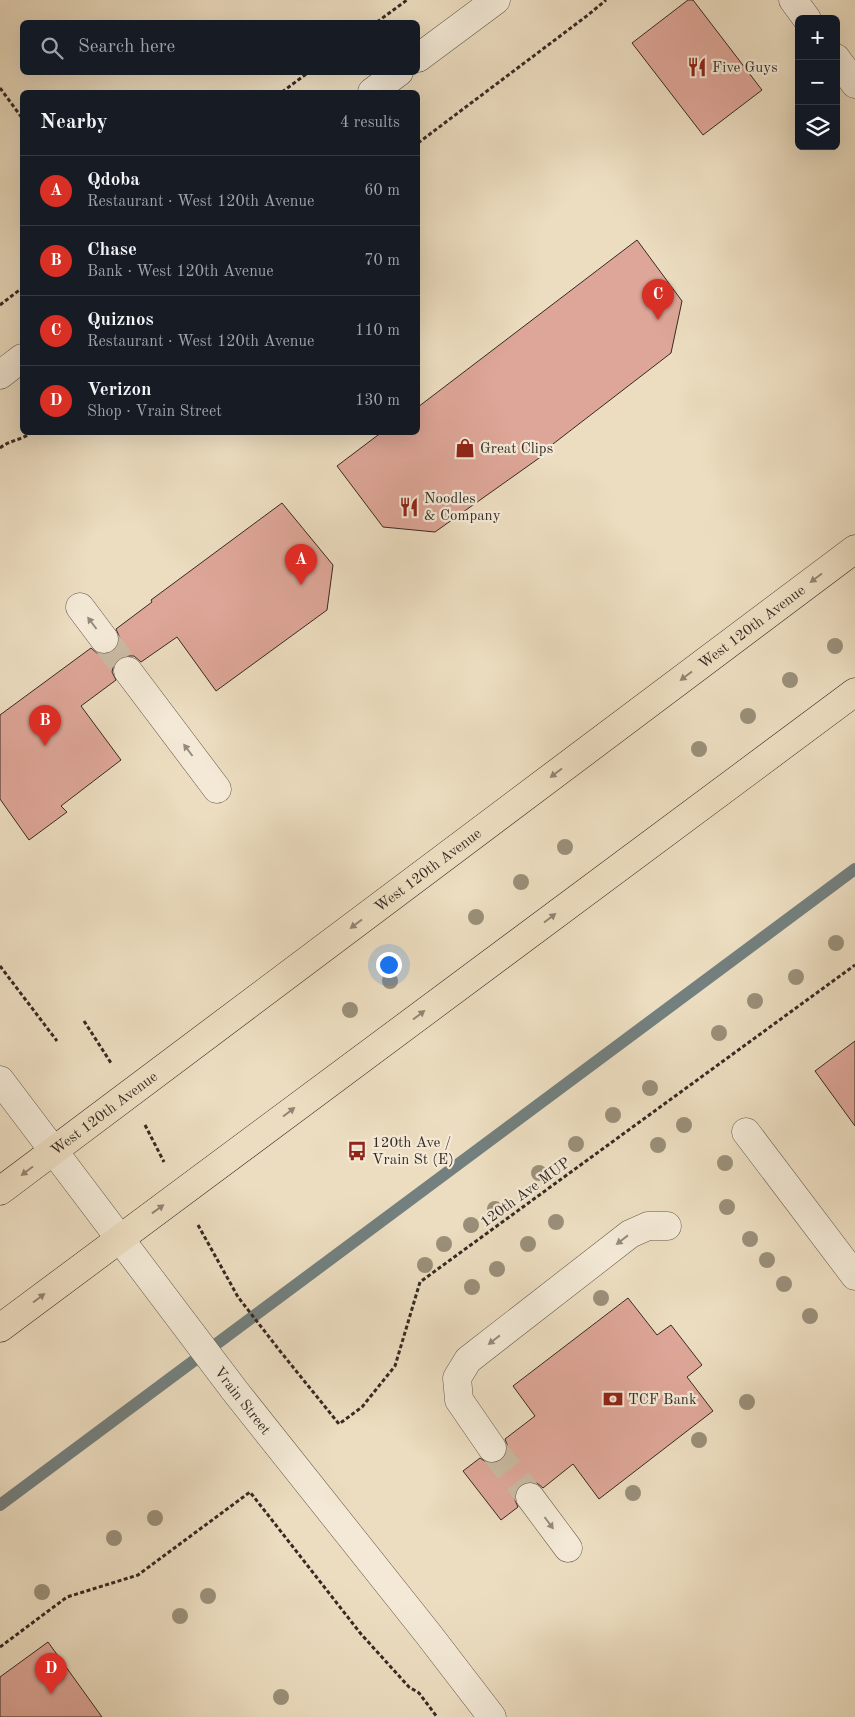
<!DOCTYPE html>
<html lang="en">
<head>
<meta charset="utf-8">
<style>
	:root { --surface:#171b24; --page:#20242c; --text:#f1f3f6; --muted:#9ea1a6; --line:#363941; --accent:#d93025 }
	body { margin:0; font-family:"Old Standard TT",serif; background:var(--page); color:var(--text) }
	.controls { position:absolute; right:15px; top:15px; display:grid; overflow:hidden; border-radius:8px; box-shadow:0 5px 20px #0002 }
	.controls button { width:45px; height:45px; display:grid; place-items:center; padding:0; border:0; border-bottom:1px solid var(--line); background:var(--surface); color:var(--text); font:25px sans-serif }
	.you { position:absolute; left:388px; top:964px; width:18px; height:18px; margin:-12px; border:4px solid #fff; border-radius:50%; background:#1a73e8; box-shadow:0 0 0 8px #1a73e833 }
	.badge { display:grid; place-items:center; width:32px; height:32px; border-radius:50%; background:var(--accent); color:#fff; font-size:16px; font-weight:700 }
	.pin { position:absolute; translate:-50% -41px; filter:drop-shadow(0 1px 2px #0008) }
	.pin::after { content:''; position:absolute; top:26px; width:18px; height:15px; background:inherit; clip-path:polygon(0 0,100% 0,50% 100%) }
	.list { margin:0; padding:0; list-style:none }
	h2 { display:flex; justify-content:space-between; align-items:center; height:65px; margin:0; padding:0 20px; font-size:21px }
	h2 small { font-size:16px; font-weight:400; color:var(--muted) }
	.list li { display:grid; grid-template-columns:32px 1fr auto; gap:15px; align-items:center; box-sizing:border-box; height:70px; padding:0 20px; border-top:1px solid var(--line) }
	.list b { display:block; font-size:19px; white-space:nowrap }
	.list p { margin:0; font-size:16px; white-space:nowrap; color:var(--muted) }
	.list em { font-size:16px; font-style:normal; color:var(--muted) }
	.icon { flex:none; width:28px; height:28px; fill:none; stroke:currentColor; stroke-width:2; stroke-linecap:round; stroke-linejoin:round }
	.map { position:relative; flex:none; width:855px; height:1717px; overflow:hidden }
	.search { position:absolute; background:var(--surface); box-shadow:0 5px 20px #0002; left:20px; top:20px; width:400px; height:55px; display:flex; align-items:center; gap:12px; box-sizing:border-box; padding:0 18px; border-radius:8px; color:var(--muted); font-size:19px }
	.panel { position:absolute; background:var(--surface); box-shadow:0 5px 20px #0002; left:20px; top:90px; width:400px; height:345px; border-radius:8px }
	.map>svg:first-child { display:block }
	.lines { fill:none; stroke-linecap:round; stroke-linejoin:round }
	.stream { stroke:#73807f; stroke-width:12 }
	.building { fill:#dea698; stroke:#362a24 }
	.minor-tunnel { stroke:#c8b9a1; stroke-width:28; stroke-dasharray:28 14; stroke-linecap:butt }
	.minor-casing { stroke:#64574b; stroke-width:29 }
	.major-casing { stroke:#362a24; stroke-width:29 }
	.path { stroke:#362a24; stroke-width:3; stroke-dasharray:4 2.5; stroke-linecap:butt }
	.minor { stroke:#f3e9d6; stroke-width:28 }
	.major { stroke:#ecddc0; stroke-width:28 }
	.tree { fill:#9a8f79 }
	.oneway { fill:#918472 }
	.oneway2 { fill:#948a7d }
	.labels { text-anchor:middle; stroke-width:4.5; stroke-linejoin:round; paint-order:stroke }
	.poi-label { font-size:15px; fill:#362a24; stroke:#f3e9d6; text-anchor:start }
	.street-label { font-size:15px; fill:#362a24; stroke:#f3e9d6 }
</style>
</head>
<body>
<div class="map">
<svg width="855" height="1717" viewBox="0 0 855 1717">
	<rect width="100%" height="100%" fill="#ecddc0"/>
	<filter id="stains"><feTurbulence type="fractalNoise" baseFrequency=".004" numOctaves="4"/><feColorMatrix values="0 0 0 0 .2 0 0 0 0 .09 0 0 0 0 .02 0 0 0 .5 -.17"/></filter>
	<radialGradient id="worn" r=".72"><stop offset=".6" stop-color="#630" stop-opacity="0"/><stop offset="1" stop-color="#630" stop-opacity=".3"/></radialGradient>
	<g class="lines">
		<polyline class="stream" points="0,1505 855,869"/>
	</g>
	<g class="building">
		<polygon points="688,0 693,0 762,90 703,135 632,43"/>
		<polygon points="637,240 682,301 671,353 540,454 542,456 435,532 383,527 337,466 382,432 418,432 418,407"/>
		<polygon points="282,503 333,565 327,610 216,691 177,637 141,662 134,656 126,656 118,659 114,664 112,672 116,680 81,706 121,760 61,806 67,812 29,840 0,799 0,715 91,648 98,654 106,654 114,651 118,646 120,638 116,629 152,602 151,600"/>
		<polygon points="855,1041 855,1126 815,1071"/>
		<polygon points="628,1298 657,1335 671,1325 702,1365 687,1377 713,1411 599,1499 573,1464 543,1488 537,1483 529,1481 520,1485 516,1491 514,1498 518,1507 501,1520 463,1471 480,1458 486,1462 493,1464 501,1461 506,1455 508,1447 505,1439 535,1416 513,1386"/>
		<polygon points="48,1642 102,1717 0,1717 0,1677"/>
	</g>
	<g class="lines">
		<g class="minor-tunnel">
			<polyline points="104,639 128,671"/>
			<polyline points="492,1448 530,1497"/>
		</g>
		<defs>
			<g id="minor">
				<polyline points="793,0 807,19"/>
				<polyline points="418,58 496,0"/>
				<polyline points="836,58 855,84"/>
				<polyline points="372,92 399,72"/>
				<polyline points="0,375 22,358"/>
				<polyline points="80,607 104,639"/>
				<polyline points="128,671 217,789"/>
				<path id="s1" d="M0,1080L235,1391L429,1635L492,1717"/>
				<polyline points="746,1132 855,1276"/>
				<polyline points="492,1448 459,1400 457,1378 468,1360 630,1234 648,1226 667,1226"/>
				<polyline points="530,1497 568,1548"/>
			</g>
			<g id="major">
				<path id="s2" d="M0,1191L855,549"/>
				<polyline points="0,1328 855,692"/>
			</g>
		</defs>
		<use href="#minor" class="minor-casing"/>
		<use href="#major" class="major-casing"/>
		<g class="path">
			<polyline points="377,22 407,0"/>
			<polyline points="0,88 22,118"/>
			<polyline points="282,92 309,72"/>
			<polyline points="418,143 588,15 606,0"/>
			<polyline points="0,305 22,288"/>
			<path d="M0,448C10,440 22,440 32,432"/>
			<polyline points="0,966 57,1041"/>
			<polyline points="84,1021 111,1063"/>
			<polyline points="145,1125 164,1162"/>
			<polyline points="198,1225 238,1297 280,1351 339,1424 362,1407 395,1366 420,1282 855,965"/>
			<polyline points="0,1647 67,1597 138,1575 250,1492 361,1634 409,1687 419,1693 437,1717"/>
		</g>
		<use href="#minor" class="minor"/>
		<use href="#major" class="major"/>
	</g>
	<g class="tree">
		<circle cx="835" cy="646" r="8"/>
		<circle cx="790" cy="680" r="8"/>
		<circle cx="748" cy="716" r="8"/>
		<circle cx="699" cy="749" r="8"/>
		<circle cx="565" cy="847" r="8"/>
		<circle cx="521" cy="882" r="8"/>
		<circle cx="476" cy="917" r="8"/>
		<circle cx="836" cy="943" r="8"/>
		<circle cx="796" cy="977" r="8"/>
		<circle cx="390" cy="981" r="8"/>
		<circle cx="755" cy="1001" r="8"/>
		<circle cx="350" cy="1010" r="8"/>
		<circle cx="719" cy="1033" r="8"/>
		<circle cx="650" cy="1088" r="8"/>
		<circle cx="613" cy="1115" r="8"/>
		<circle cx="684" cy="1125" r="8"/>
		<circle cx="576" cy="1144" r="8"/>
		<circle cx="658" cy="1145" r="8"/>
		<circle cx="725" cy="1163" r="8"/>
		<circle cx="539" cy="1173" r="8"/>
		<circle cx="727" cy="1207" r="8"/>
		<circle cx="495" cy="1209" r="8"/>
		<circle cx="556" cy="1222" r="8"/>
		<circle cx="471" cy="1225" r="8"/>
		<circle cx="750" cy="1239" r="8"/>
		<circle cx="444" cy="1244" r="8"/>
		<circle cx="528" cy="1244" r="8"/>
		<circle cx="767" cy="1260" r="8"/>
		<circle cx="425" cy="1265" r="8"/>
		<circle cx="497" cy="1269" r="8"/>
		<circle cx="784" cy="1284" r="8"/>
		<circle cx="472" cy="1287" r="8"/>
		<circle cx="601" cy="1298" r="8"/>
		<circle cx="810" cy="1316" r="8"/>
		<circle cx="747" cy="1402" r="8"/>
		<circle cx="699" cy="1440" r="8"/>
		<circle cx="633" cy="1493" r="8"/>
		<circle cx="155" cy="1518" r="8"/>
		<circle cx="114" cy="1538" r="8"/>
		<circle cx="42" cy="1592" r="8"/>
		<circle cx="208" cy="1596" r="8"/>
		<circle cx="180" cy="1616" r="8"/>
		<circle cx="281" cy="1697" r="8"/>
	</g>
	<defs><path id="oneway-solid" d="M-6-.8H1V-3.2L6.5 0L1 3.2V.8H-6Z" transform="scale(1.25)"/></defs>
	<g class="oneway">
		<use href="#oneway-solid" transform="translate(816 578) rotate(143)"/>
		<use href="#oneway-solid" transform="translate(686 676) rotate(143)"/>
		<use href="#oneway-solid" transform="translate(556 773) rotate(143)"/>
		<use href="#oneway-solid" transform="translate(550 918) rotate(-37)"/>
		<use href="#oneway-solid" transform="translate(356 924) rotate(143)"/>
		<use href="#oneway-solid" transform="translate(419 1015) rotate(-37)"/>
		<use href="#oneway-solid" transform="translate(289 1112) rotate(-37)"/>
		<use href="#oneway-solid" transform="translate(27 1171) rotate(143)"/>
		<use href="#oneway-solid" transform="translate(158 1209) rotate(-36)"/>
		<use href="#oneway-solid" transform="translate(39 1298) rotate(-37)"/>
	</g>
	<g class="oneway2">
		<use href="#oneway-solid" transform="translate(92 623) rotate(-127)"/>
		<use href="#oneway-solid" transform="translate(188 750) rotate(-127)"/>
		<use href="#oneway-solid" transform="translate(622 1240) rotate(142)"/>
		<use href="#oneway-solid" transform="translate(494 1340) rotate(142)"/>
		<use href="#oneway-solid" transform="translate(549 1523) rotate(53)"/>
	</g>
	<defs>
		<symbol id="restaurant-bare" viewBox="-9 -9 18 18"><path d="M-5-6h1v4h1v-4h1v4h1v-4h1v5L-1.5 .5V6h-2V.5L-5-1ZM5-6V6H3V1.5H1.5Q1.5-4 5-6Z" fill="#8f2418" stroke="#f3e9d6" stroke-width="2.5" paint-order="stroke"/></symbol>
		<symbol id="shop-bare" viewBox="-9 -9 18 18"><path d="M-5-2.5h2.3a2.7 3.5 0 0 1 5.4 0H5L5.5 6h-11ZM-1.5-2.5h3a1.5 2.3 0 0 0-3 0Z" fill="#8f2418" stroke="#f3e9d6" stroke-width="2.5" paint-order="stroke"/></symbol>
		<symbol id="bus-bare" viewBox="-9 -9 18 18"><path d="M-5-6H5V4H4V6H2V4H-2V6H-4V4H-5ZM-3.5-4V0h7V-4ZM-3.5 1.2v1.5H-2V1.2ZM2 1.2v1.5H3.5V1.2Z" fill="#8f2418" stroke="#f3e9d6" stroke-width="2.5" paint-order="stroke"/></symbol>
		<symbol id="bank-bare" viewBox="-9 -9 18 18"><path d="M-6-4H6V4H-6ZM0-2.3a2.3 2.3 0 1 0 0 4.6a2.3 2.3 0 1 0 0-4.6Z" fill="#8f2418" stroke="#f3e9d6" stroke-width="2.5" paint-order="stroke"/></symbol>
	</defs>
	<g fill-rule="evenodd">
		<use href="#restaurant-bare" x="683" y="53" width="28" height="28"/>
		<use href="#shop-bare" x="451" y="434" width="28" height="28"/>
		<use href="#restaurant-bare" x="395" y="493" width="28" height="28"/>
		<use href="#bus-bare" x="343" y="1137" width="28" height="28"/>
		<use href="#bank-bare" x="599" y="1385" width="28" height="28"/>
	</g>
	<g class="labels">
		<g class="poi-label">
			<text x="712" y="72">Five Guys</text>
			<text x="480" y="453">Great Clips</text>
			<text x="424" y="503">Noodles<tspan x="424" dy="17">&amp; Company</tspan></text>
			<text x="372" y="1147">120th Ave /<tspan x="372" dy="17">Vrain St (E)</tspan></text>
			<text x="628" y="1404">TCF Bank</text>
		</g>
		<g class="street-label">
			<text dy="5" stroke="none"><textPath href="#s2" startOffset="940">West 120th Avenue</textPath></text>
			<text dy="5" stroke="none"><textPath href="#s2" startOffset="535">West 120th Avenue</textPath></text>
			<text dy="5" stroke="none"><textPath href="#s2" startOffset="130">West 120th Avenue</textPath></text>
			<text transform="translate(525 1192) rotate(-36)" y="5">120th Ave MUP</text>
			<text dy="5" stroke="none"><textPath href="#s1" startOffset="402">Vrain Street</textPath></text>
		</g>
	</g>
	<rect width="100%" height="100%" filter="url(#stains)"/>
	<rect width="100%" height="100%" fill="url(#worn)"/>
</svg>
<div class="controls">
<button>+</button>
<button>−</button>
<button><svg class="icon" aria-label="layers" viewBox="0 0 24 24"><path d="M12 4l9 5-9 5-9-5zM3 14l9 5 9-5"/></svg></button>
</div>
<div class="you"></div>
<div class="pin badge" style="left:301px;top:585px">A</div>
<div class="pin badge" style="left:45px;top:746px">B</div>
<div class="pin badge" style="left:658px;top:320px">C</div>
<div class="pin badge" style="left:51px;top:1694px">D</div>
<div class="search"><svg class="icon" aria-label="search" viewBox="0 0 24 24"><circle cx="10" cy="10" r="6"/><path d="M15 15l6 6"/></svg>Search here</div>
<section class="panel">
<h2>Nearby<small>4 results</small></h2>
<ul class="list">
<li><span class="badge">A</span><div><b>Qdoba</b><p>Restaurant · West 120th Avenue</p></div><em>60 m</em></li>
<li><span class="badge">B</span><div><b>Chase</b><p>Bank · West 120th Avenue</p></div><em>70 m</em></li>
<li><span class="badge">C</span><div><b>Quiznos</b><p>Restaurant · West 120th Avenue</p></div><em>110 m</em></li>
<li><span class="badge">D</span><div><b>Verizon</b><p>Shop · Vrain Street</p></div><em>130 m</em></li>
</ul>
</section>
</div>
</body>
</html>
